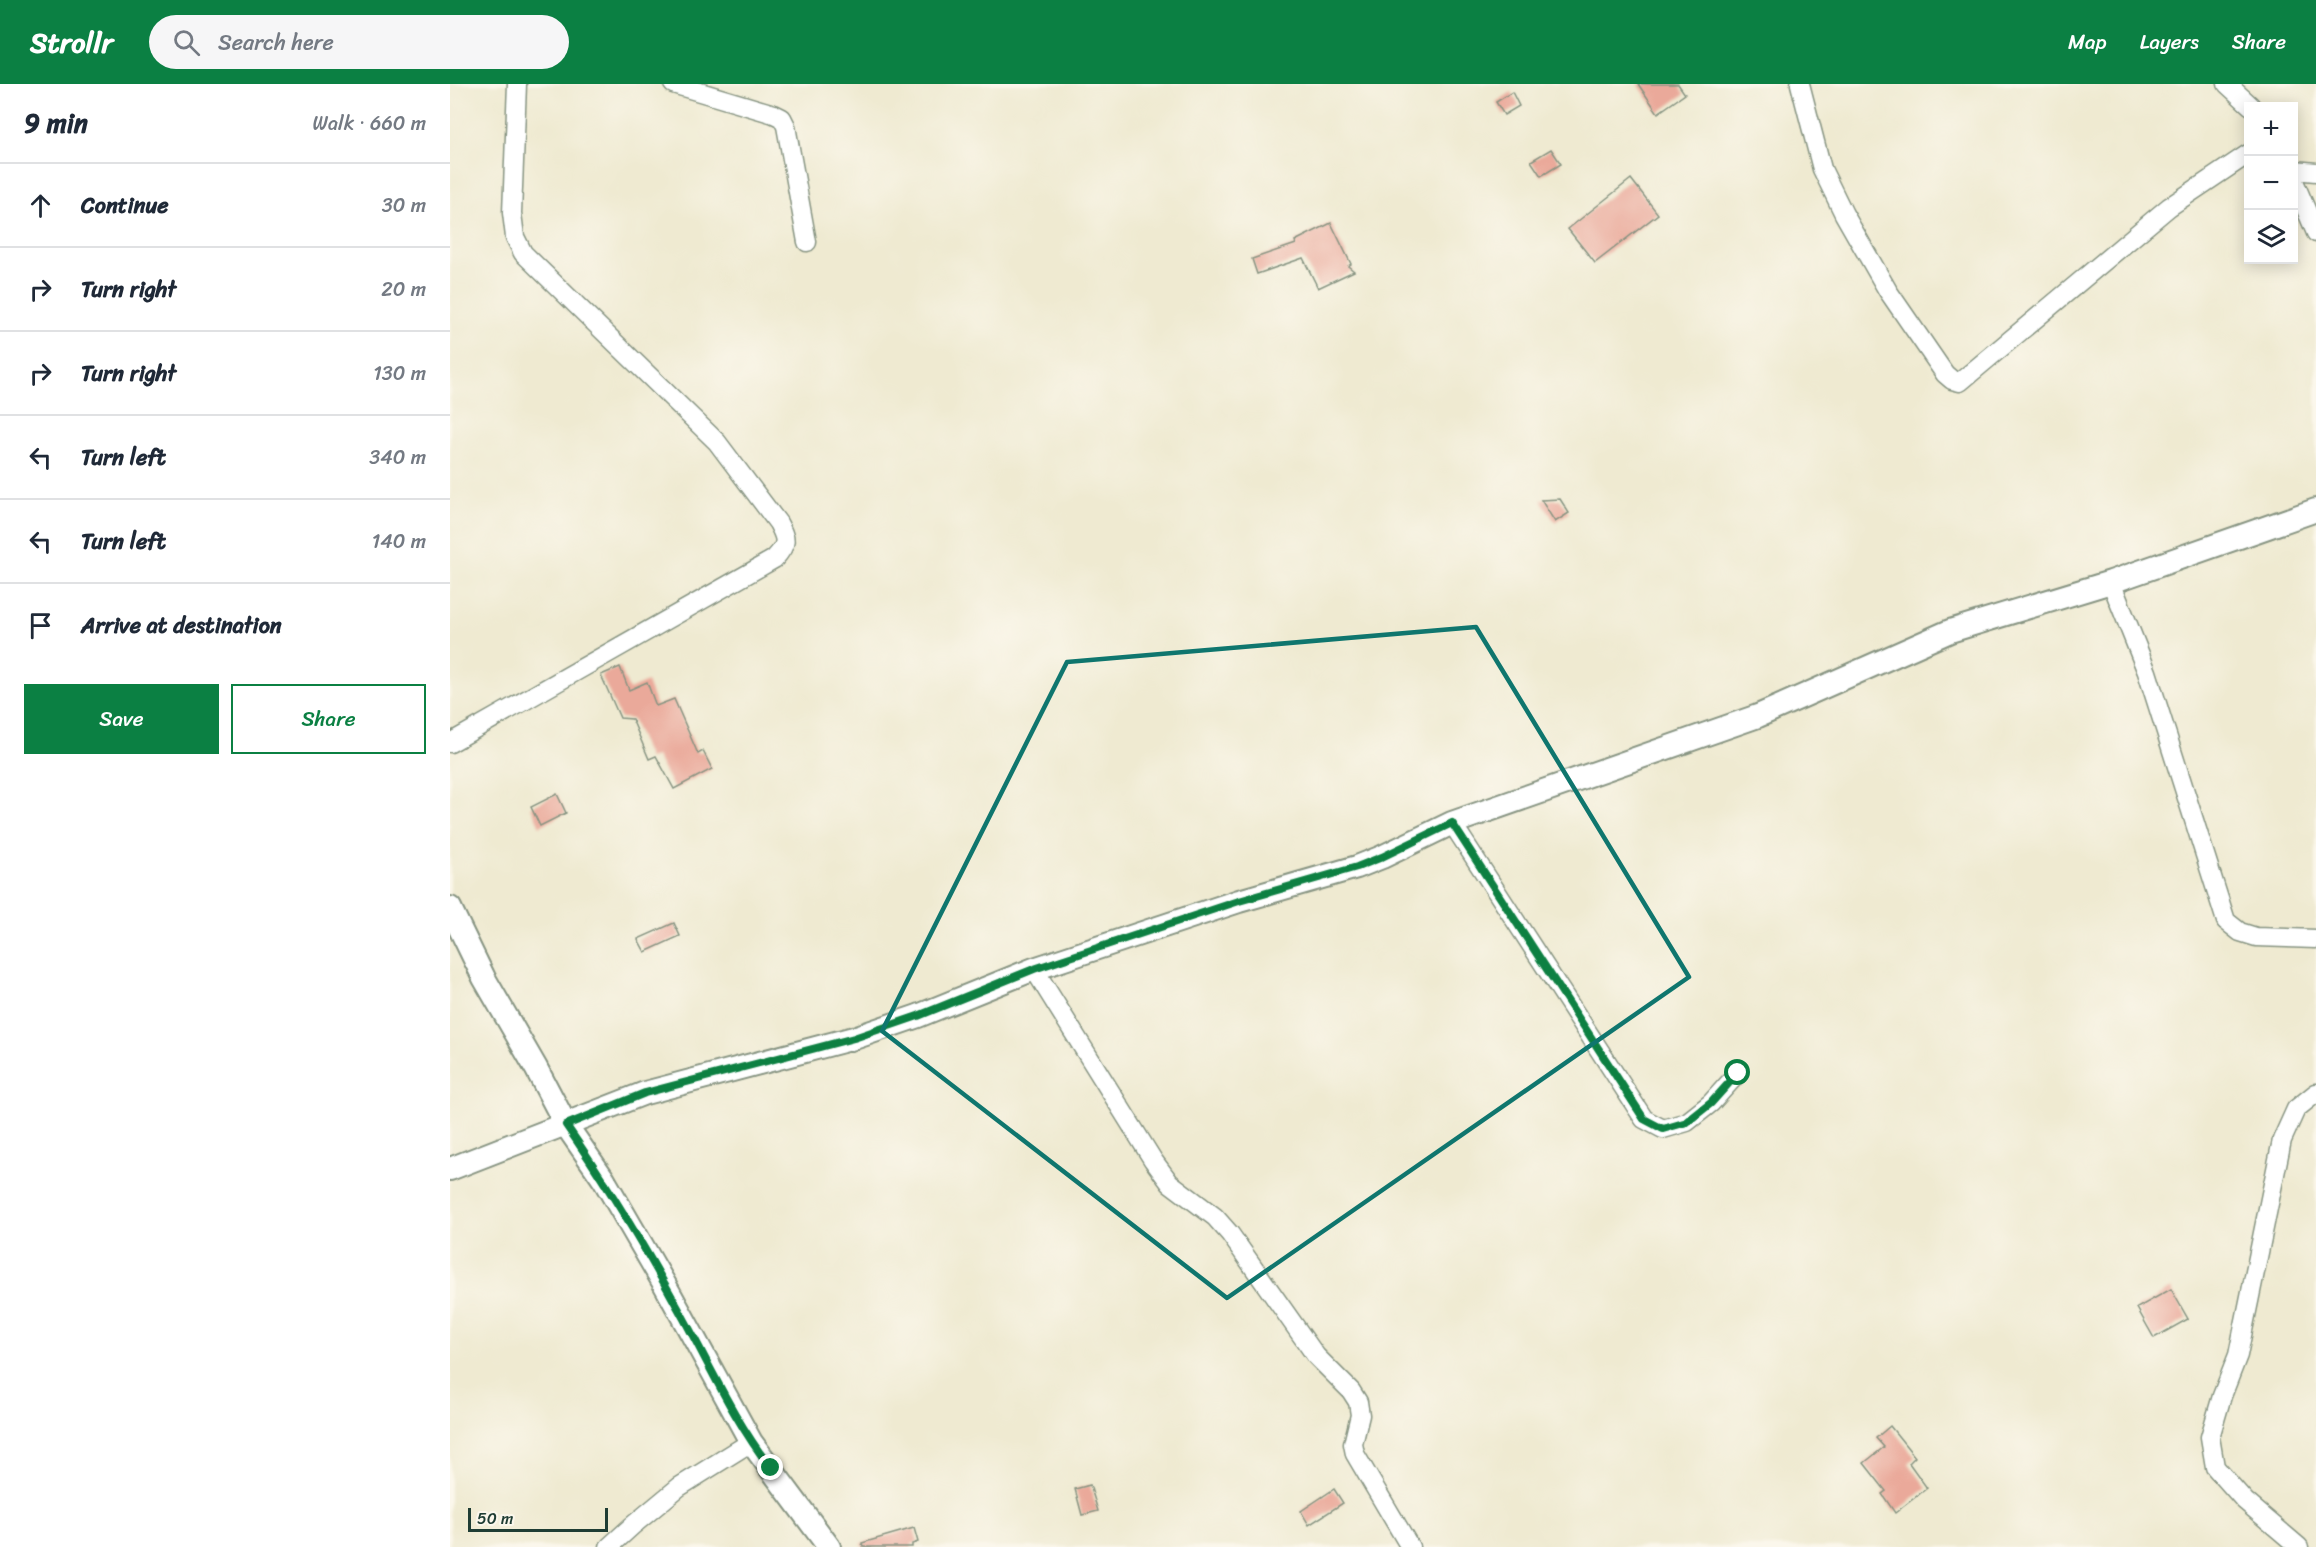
<!DOCTYPE html>
<html lang="en">
<head>
<meta charset="utf-8">
<style>
	:root { --surface:#fff; --page:#f6f6f7; --text:#1f2937; --muted:#747a83; --line:#e0e1e3; --accent:#0b8043 }
	body { margin:0; font-family:Sriracha,sans-serif; background:var(--page); color:var(--text) }
	.controls { position:absolute; right:18px; top:18px; display:grid; overflow:hidden; border-radius:0px; box-shadow:0 3px 15px #0003 }
	.controls button { width:54px; height:54px; display:grid; place-items:center; padding:0; border:0; border-bottom:2px solid var(--line); background:var(--surface); color:var(--text); font:30px sans-serif }
	.scale { position:absolute; left:18px; bottom:15px; width:140px; box-sizing:border-box; padding-left:6px; border:3px solid #1f3d34; border-top:0; font-size:16px; line-height:21px; white-space:nowrap; color:#1f3d34; -webkit-text-stroke:4px #fbf7ec; paint-order:stroke }
	.stop { position:absolute; width:18px; height:18px; margin:-14px; border:4px solid #0b8043; border-radius:50%; background:#fff }
	.stop.end { background:#0b8043; border-color:#fff; box-shadow:0 2px 6px #0008 }
	.list { margin:0; padding:0; list-style:none }
	h2 { display:flex; justify-content:space-between; align-items:center; height:78px; margin:0; padding:0 24px; font-size:26px }
	h2 small { font-size:20px; font-weight:400; color:var(--muted) }
	.list li { display:grid; grid-template-columns:39px 1fr auto; gap:18px; align-items:center; box-sizing:border-box; height:84px; padding:0 24px; border-top:2px solid var(--line) }
	.list b { display:block; font-size:22px; white-space:nowrap }
	.list em { font-size:20px; font-style:normal; color:var(--muted) }
	.actions { display:flex; gap:12px; padding:18px 24px }
	.actions a { flex:1; padding:14px 0; border:2px solid var(--accent); border-radius:0px; text-align:center; font-size:21px; color:var(--accent) }
	.actions .main { background:var(--accent); color:#fff }
	.icon { flex:none; width:33px; height:33px; fill:none; stroke:currentColor; stroke-width:2; stroke-linecap:round; stroke-linejoin:round }
	.map { position:relative; flex:none; width:1866px; height:1463px; overflow:hidden }
	header { display:flex; align-items:center; gap:36px; box-sizing:border-box; height:84px; padding:0 30px; background:var(--accent); color:#fff }
	header strong { font-size:28px }
	nav { display:flex; gap:33px; margin-inline-start:auto; font-size:21px }
	.search { width:420px; height:54px; background:var(--page); display:flex; align-items:center; gap:15px; box-sizing:border-box; padding:0 21px; border-radius:33px; color:var(--muted); font-size:22px }
	main { display:flex }
	aside { flex:1; background:var(--surface) }
	.map>svg:first-child { display:block }
	.building { fill:#eaa99a }
	.lines { fill:none; stroke-linecap:round; stroke-linejoin:round }
	.minor-casing { stroke:#879482; stroke-width:21 }
	.tertiary-casing { stroke:#879482; stroke-width:26 }
	.minor { stroke:#fff; stroke-width:18 }
	.tertiary { stroke:#fff; stroke-width:22 }
	.route { stroke:#0b8043; stroke-width:8 }
	.marked { fill:none; stroke:#0f766e; stroke-width:4.5; stroke-linejoin:round }
</style>
</head>
<body>
<header>
<strong>Strollr</strong>
<div class="search"><svg class="icon" aria-label="search" viewBox="0 0 24 24"><circle cx="10" cy="10" r="6"/><path d="M15 15l6 6"/></svg>Search here</div>
<nav><a>Map</a><a>Layers</a><a>Share</a></nav>
</header>
<main>
<aside>
<h2>9 min<small>Walk · 660 m</small></h2>
<ul class="list">
<li><svg class="icon" aria-label="ahead" viewBox="0 0 24 24"><path d="M12 20V5M6 11l6-6 6 6"/></svg><div><b>Continue</b></div><em>30 m</em></li>
<li><svg class="icon" aria-label="right" viewBox="0 0 24 24"><path d="M7 20v-9h11M14 6l5 5-5 5"/></svg><div><b>Turn right</b></div><em>20 m</em></li>
<li><svg class="icon" aria-label="right" viewBox="0 0 24 24"><path d="M7 20v-9h11M14 6l5 5-5 5"/></svg><div><b>Turn right</b></div><em>130 m</em></li>
<li><svg class="icon" aria-label="left" viewBox="0 0 24 24"><path d="M17 20v-9H6M10 6l-5 5 5 5"/></svg><div><b>Turn left</b></div><em>340 m</em></li>
<li><svg class="icon" aria-label="left" viewBox="0 0 24 24"><path d="M17 20v-9H6M10 6l-5 5 5 5"/></svg><div><b>Turn left</b></div><em>140 m</em></li>
<li><svg class="icon" aria-label="arrive" viewBox="0 0 24 24"><path d="M6 21V4h12l-3 4 3 4H6"/></svg><div><b>Arrive at destination</b></div></li>
</ul>
<div class="actions"><a class="main">Save</a><a>Share</a></div>
</aside>
<div class="map">
<svg width="1866" height="1463" viewBox="0 0 1866 1463">
	<rect width="100%" height="100%" fill="#fbf7ec"/>
	<filter id="ink" filterUnits="userSpaceOnUse"><feTurbulence type="fractalNoise" baseFrequency=".0167" numOctaves="2"/><feDisplacementMap in="SourceGraphic" scale="12" xChannelSelector="R" yChannelSelector="G"/><feConvolveMatrix kernelMatrix="1 2 1 2 8 2 1 2 1" color-interpolation-filters="sRGB"/></filter>
	<filter id="wash" filterUnits="userSpaceOnUse"><feTurbulence type="fractalNoise" baseFrequency=".008" numOctaves="4" result="noise"/><feDisplacementMap in="SourceGraphic" scale="24" xChannelSelector="R" yChannelSelector="G"/><feGaussianBlur stdDeviation="1.35" result="paint"/><feColorMatrix in="noise" values="0 0 0 0 0 0 0 0 0 0 0 0 0 0 0 0 0 1.4 0 .05"/><feComposite in="paint" operator="in"/></filter>
	<g filter="url(#wash)">
		<rect width="100%" height="100%" fill="#efead1"/>
		<g id="blocks">
			<g class="building">
				<polygon points="1188,0 1228,0 1235,10 1208,29"/>
				<polygon points="1062,8 1069,22 1054,31 1046,18"/>
				<polygon points="1101,65 1111,80 1091,92 1081,77"/>
				<polygon points="1181,95 1208,130 1145,179 1118,145"/>
				<polygon points="881,139 901,180 898,182 904,187 868,204 853,174 807,190 802,175 846,160 845,157"/>
				<polygon points="1110,415 1119,429 1105,438 1091,416"/>
				<polygon points="170,583 179,606 197,598 206,622 224,615 248,670 253,667 262,685 224,705 206,672 199,675 182,635 170,634 151,591"/>
				<polygon points="107,710 116,729 90,742 81,723"/>
				<polygon points="224,839 230,852 195,868 188,855"/>
				<polygon points="1721,1205 1738,1235 1704,1254 1687,1224"/>
				<polygon points="1440,1342 1465,1373 1459,1379 1477,1404 1445,1429 1432,1410 1436,1407 1414,1379 1434,1363 1426,1354"/>
				<polygon points="640,1401 648,1427 632,1431 625,1405"/>
				<polygon points="884,1405 893,1419 859,1441 851,1427"/>
				<polygon points="464,1444 468,1458 462,1460 462,1463 413,1463 412,1459"/>
			</g>
		</g>
	</g>
	<g filter="url(#ink)">
		<use href="#blocks" fill-opacity="0" stroke="#879482" stroke-width="1.5"/>
		<g class="lines">
			<defs>
				<g id="minor">
					<polyline points="223,0 324,30 332,34 336,42 357,158"/>
					<polyline points="1350,0 1372,85 1394,130 1438,207 1495,290 1502,296 1510,298 1719,123 1798,70"/>
					<polyline points="1777,0 1801,22"/>
					<polyline points="1844,86 1866,88"/>
					<polyline points="1844,97 1866,149"/>
					<polyline points="1661,498 1697,588 1776,837 1790,848 1806,853 1866,855"/>
					<path d="M0,659L324,475C338,460 337,456 328,439L267,358L73,169L65,153L62,129L67,0"/>
					<polyline points="1002,739 1194,1035 1213,1045 1237,1038 1261,1019 1288,989"/>
					<polyline points="584,885 703,1076 720,1099 765,1133 780,1150 866,1272 901,1307 908,1318 910,1331 903,1360 905,1370 960,1463"/>
					<polyline points="159,1463 182,1442 229,1403 301,1358"/>
					<polyline points="1849,1463 1795,1417 1765,1383 1760,1353 1772,1312 1788,1271 1832,1056 1846,1025 1866,1009"/>
				</g>
				<g id="tertiary">
					<polyline points="0,824 34,894 86,984 116,1041 154,1096 215,1201 301,1358 379,1463"/>
					<polyline points="0,1085 195,1009 404,954 468,932 584,885 789,817 907,783 932,773 1002,739 1308,632 1500,547 1661,498 1866,426"/>
				</g>
			</defs>
			<use href="#minor" class="minor-casing"/>
			<use href="#tertiary" class="tertiary-casing"/>
			<use href="#minor" class="minor"/>
			<use href="#tertiary" class="tertiary"/>
		</g>
	</g>
	<g class="lines" filter="url(#ink)">
		<path class="route" d="M321,1384C285,1338 261,1284 233,1233C197,1167 159,1103 116,1041L195,1009L404,954L468,932L584,885L789,817L907,783L932,773L1002,739L1194,1035L1213,1045L1237,1038L1261,1019L1288,989"/>
	</g>
	<path class="marked" d="M1026,543L1239,893L777,1214L432,947L617,578Z"/>
</svg>
<div class="controls">
<button>+</button>
<button>−</button>
<button><svg class="icon" aria-label="layers" viewBox="0 0 24 24"><path d="M12 4l9 5-9 5-9-5zM3 14l9 5 9-5"/></svg></button>
</div>
<div class="scale">50 m</div>
<div class="stop" style="left:1288px;top:989px"></div>
<div class="stop end" style="left:321px;top:1384px"></div>
</div>
</main>
</body>
</html>
